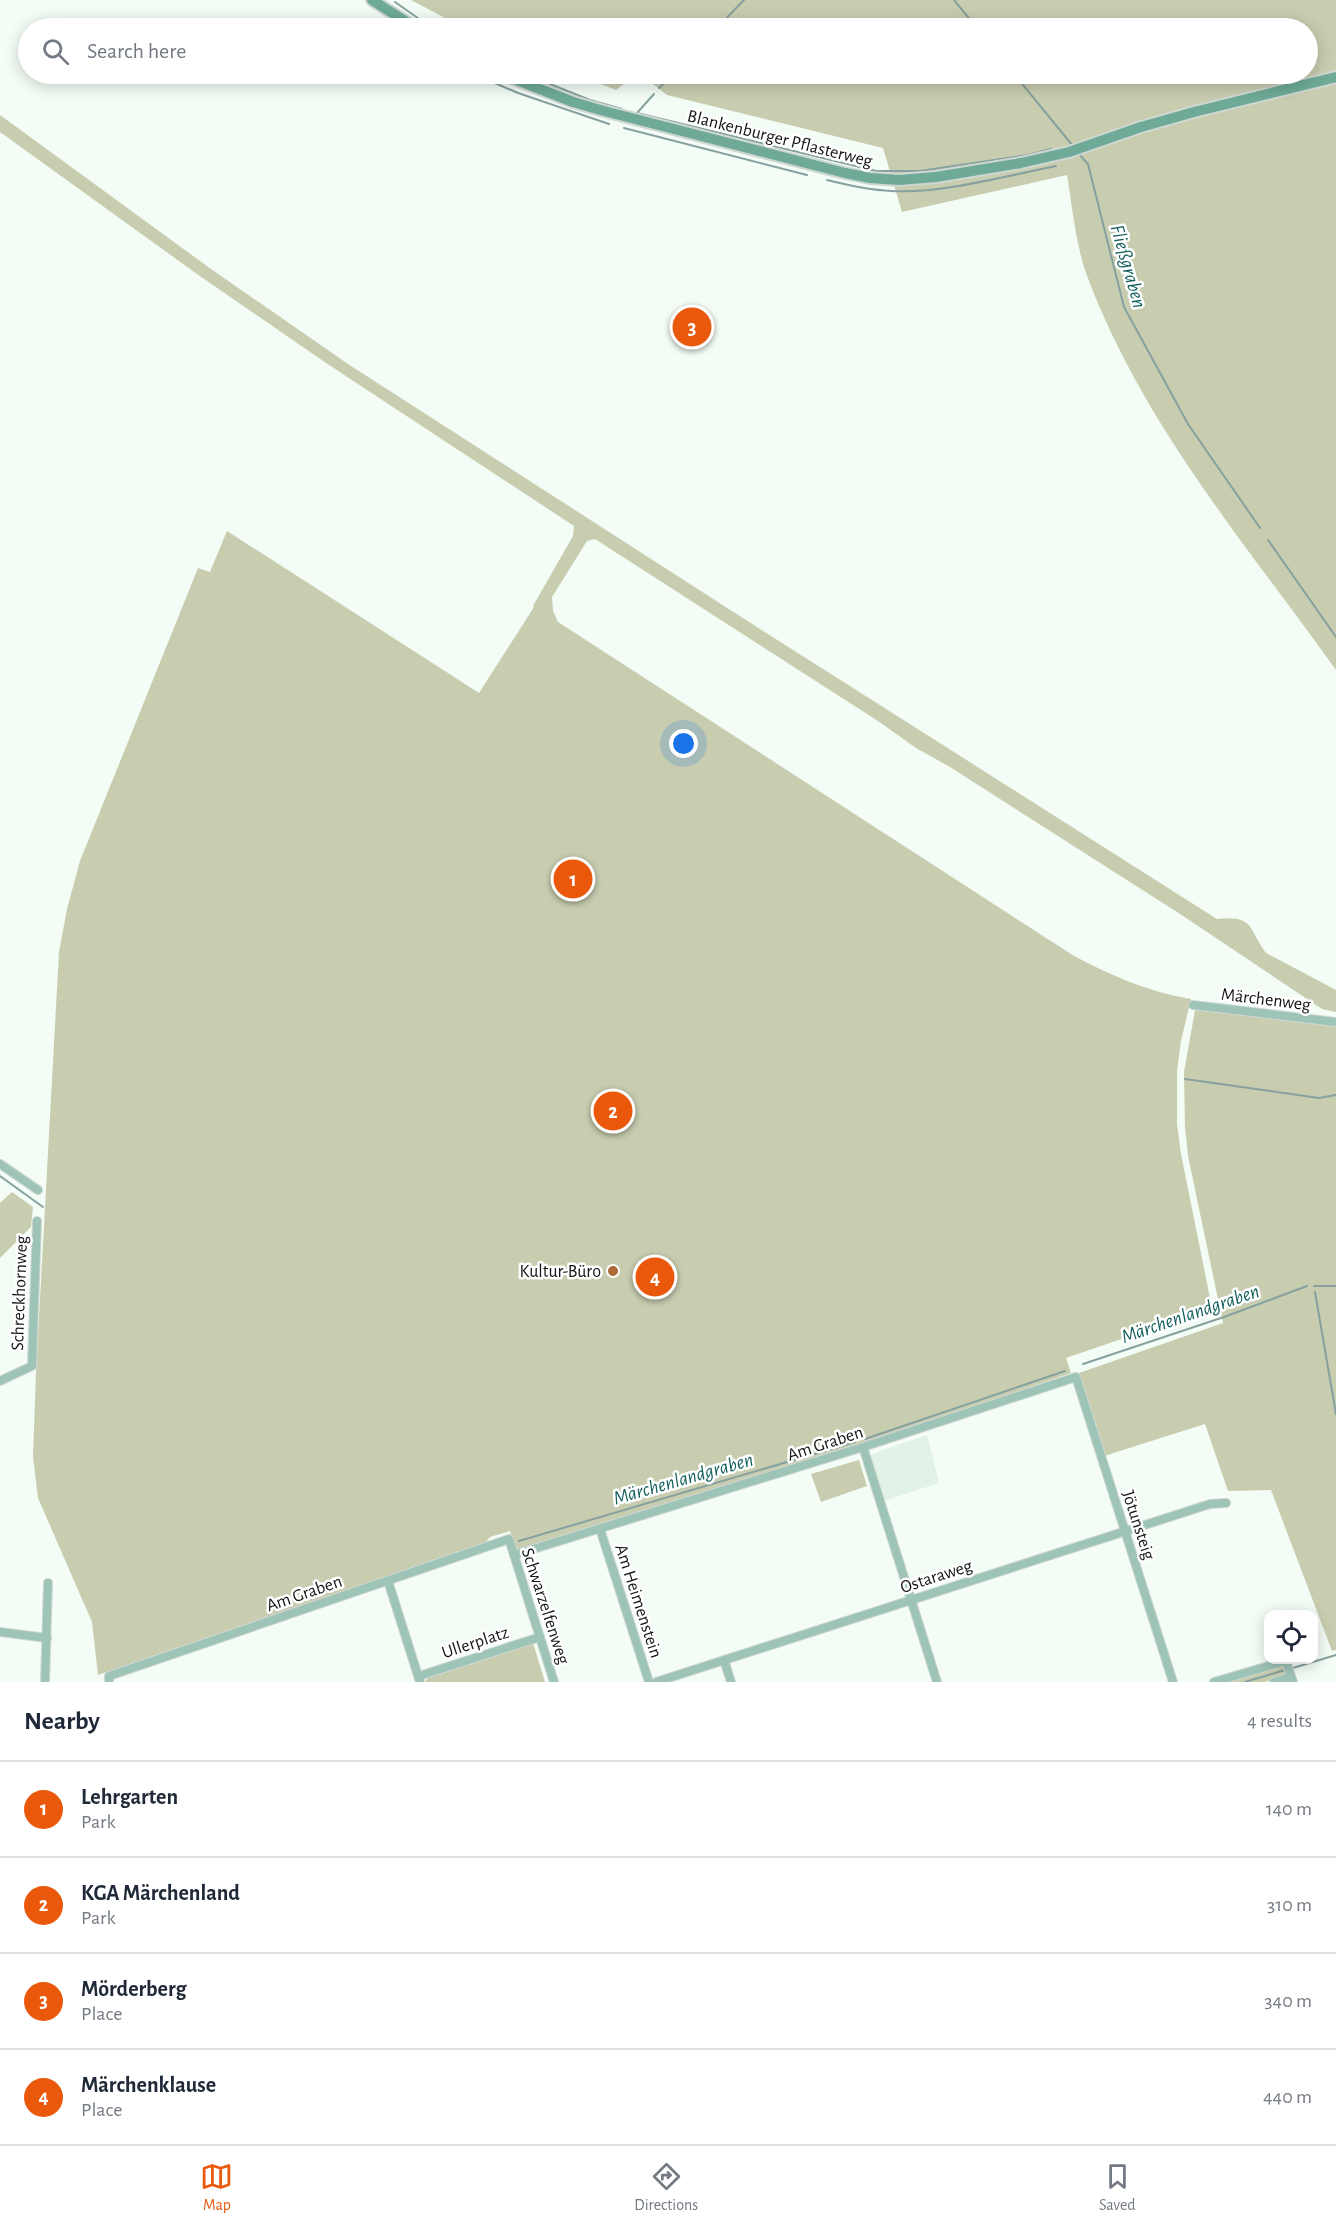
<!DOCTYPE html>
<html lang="en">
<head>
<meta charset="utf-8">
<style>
	:root { --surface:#fff; --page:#f2f2f3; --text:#1f2937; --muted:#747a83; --line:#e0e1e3; --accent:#ea580c }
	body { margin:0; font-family:"Alegreya Sans",sans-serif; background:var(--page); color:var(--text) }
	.controls { position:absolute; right:18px; bottom:18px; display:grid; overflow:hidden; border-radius:12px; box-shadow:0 3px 15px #0003 }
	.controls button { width:54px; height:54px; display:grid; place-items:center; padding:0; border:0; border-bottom:2px solid var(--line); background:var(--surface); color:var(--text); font:30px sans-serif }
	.you { position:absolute; left:684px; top:744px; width:21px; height:21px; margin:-15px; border:4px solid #fff; border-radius:50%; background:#1a73e8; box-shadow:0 0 0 9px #1a73e833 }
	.badge { display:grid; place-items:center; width:39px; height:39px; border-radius:50%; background:var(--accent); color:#fff; font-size:20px; font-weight:700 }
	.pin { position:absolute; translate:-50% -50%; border:3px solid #fff; box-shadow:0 2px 6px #0006 }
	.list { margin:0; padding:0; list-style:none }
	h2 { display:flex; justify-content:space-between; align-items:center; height:78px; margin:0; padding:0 24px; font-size:26px }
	h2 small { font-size:20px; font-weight:400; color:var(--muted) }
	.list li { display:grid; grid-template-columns:39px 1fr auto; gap:18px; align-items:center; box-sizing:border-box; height:96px; padding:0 24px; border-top:2px solid var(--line) }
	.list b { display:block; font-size:22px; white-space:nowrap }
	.list p { margin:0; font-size:20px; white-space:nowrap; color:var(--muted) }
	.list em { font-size:20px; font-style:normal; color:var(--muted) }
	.icon { flex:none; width:33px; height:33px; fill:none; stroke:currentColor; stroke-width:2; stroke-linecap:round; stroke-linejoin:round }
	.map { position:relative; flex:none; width:1336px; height:1682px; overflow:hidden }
	.search { position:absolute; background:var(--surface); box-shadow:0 3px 15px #0003; left:18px; right:18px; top:18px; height:66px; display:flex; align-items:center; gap:15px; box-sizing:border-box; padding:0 21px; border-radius:33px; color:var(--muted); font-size:22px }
	.sheet { height:462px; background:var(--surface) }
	nav { display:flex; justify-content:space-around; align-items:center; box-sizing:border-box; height:84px; border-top:2px solid var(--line); background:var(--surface); font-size:16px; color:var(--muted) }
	nav a { display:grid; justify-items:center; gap:3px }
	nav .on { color:var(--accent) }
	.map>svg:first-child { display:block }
	.built { fill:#e3f2e6 }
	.green { fill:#c8cdb0 }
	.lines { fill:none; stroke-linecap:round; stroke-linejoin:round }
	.stream { stroke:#86a19f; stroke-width:2 }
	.street-casing { stroke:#cfd7d1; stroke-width:10 }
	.secondary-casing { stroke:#cfd7d1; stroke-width:14 }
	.street { stroke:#9ec4b7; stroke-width:8 }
	.secondary { stroke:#6eaa97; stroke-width:10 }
	.poi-dot { fill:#ac6a35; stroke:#fff; stroke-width:2 }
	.labels { text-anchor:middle; stroke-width:5; stroke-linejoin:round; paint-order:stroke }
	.street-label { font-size:18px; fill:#131614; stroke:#fff }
	.poi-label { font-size:18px; fill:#131614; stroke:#fff; text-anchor:end }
	.water-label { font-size:20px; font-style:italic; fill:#125f5c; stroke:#fff }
</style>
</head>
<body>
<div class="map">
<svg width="1336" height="1682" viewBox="0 0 1336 1682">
	<rect width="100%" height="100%" fill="#f3fcf5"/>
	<polygon class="built" points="927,1435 939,1483 883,1501 869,1455"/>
	<g class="green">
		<path d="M411,0H1336V670C1245,543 1141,422 1086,273C1076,245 1072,205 1067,175L902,212L883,148L667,95L640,74H1308V28H464Z"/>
		<polygon points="575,74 637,74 616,90"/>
		<path d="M0,115L211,269L348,364L735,613L1217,919C1255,915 1248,929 1266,953L1336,990V1012L1322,1009L1177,912L950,767L916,748L878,721L595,539L587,541L552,597L553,611L558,622L1074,956C1112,976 1149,992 1191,999L1181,1041L1177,1071V1124L1181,1154L1212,1308L1066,1358L1071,1373L864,1444L516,1551L510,1531L490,1537L485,1543L98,1675L92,1622L38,1498L33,1457L36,1372L59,952L67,909L80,861L198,568L210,572L227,531L479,693L534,607L533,606L573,536L574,526L326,363L197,274L0,132Z"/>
		<polygon points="1195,1010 1336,1026 1336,1650 1332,1651 1271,1490 1228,1491 1205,1424 1104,1456 1079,1373 1223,1323 1188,1156 1185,1127 1184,1072"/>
		<polygon points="12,1192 33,1207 31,1227 0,1258 0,1203"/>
		<polygon points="859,1460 867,1486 821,1502 811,1474"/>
		<polygon points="528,1643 533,1643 545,1682 425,1682 430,1675"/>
		<polygon points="1282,1665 1286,1666 1288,1675 1265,1682 1224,1682"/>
	</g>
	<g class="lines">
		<g class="stream">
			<polyline points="954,0 977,28"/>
			<polyline points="395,2 432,28"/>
			<polyline points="717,28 744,0"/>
			<polyline points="474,74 518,93 609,124"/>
			<polyline points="525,74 590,100 622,109"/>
			<polyline points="1014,74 1073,146"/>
			<polyline points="659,88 674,74"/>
			<polyline points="654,94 637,113 876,171 920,171 1028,155 1051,149"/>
			<polyline points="624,128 807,175"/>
			<polyline points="1078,153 1088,164 1124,307 1188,424 1260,528"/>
			<path d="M827,180C847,185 869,190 891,191C940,194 1006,176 1056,166"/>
			<polyline points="1268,540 1336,637"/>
			<polyline points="1185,1079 1319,1098 1336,1095"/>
			<polyline points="0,1176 43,1207"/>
			<polyline points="1314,1286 1336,1286"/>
			<polyline points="1315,1292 1336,1414"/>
			<polyline points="1083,1364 1224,1317 1307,1286"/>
			<polyline points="865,1439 1065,1371"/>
			<polyline points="519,1541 855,1442"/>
			<polyline points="1293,1668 1336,1655"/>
			<polyline points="1245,1682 1285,1670"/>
		</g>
		<defs>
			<g id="street">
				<polyline points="1193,1005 1336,1022"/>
				<polyline points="0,1164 38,1190"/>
				<polyline points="0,1381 32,1366 37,1221"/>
				<polyline points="863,1447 937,1682"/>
				<polyline points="600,1529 649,1682"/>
				<polyline points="514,1555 863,1447 1076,1377 1173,1682"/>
				<polyline points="388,1581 420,1682"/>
				<polyline points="0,1632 47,1638"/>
				<polyline points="724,1660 731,1682"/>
				<polyline points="419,1676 540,1637"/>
				<polyline points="45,1682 48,1583"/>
				<polyline points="109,1682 109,1676 509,1539 554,1682"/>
				<polyline points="656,1682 1210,1504 1226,1503"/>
				<polyline points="1214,1682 1286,1661 1293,1682"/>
				<polyline points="1274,1682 1291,1677"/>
			</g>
			<g id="secondary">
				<polyline points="372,0 416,28"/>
				<polyline points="501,74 573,102 604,111 845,173 870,178 899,180 936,177 1021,163 1069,152 1141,127 1194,112 1336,77"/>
			</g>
		</defs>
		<use href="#street" class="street-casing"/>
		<use href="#secondary" class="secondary-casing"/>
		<use href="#street" class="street"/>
		<use href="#secondary" class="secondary"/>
	</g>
	<circle class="poi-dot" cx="613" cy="1271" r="6"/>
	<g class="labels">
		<g class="street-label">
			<text transform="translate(780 138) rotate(14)" y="6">Blankenburger Pflasterweg</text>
			<text transform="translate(1266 999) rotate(7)" y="6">Märchenweg</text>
			<text transform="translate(19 1293) rotate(-88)" y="6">Schreckhornweg</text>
			<text transform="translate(825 1443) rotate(-18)" y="6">Am Graben</text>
			<text transform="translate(1139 1525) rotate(72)" y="6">Jötunsteig</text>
			<text transform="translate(936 1576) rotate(-18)" y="6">Ostaraweg</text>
			<text transform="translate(304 1593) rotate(-19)" y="6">Am Graben</text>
			<text transform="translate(639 1601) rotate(72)" y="6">Am Heimenstein</text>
			<text transform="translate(546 1606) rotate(72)" y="6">Schwarzelfenweg</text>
			<text transform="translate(475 1642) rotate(-18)" y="6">Ullerplatz</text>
		</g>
		<g class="poi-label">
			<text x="601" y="1277">Kultur-Büro</text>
		</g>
		<g class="water-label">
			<text transform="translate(1129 266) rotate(74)" y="7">Fließgraben</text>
			<text transform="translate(1190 1313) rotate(-19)" y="7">Märchenlandgraben</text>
			<text transform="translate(683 1478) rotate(-16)" y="7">Märchenlandgraben</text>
		</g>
	</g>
</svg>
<div class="controls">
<button><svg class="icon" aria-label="locate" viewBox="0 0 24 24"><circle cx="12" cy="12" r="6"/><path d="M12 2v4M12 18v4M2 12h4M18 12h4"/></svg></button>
</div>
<div class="you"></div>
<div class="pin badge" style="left:573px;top:879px">1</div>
<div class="pin badge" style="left:613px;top:1111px">2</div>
<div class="pin badge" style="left:692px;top:327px">3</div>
<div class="pin badge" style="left:655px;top:1277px">4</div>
<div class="search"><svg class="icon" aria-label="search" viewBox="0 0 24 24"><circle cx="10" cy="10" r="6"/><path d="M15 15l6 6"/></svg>Search here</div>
</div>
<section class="sheet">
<h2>Nearby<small>4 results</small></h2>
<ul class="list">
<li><span class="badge">1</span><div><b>Lehrgarten</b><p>Park</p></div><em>140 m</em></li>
<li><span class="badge">2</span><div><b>KGA Märchenland</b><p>Park</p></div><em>310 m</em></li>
<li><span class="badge">3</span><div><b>Mörderberg</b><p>Place</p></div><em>340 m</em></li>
<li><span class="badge">4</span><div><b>Märchenklause</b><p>Place</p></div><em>440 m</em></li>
</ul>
</section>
<nav>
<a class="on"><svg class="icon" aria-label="map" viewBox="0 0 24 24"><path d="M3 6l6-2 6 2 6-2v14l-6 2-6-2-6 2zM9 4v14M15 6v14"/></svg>Map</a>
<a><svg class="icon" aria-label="directions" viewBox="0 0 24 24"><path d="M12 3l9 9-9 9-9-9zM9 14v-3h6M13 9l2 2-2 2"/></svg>Directions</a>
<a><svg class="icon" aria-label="saved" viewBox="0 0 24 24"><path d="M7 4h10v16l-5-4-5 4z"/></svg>Saved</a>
</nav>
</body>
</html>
